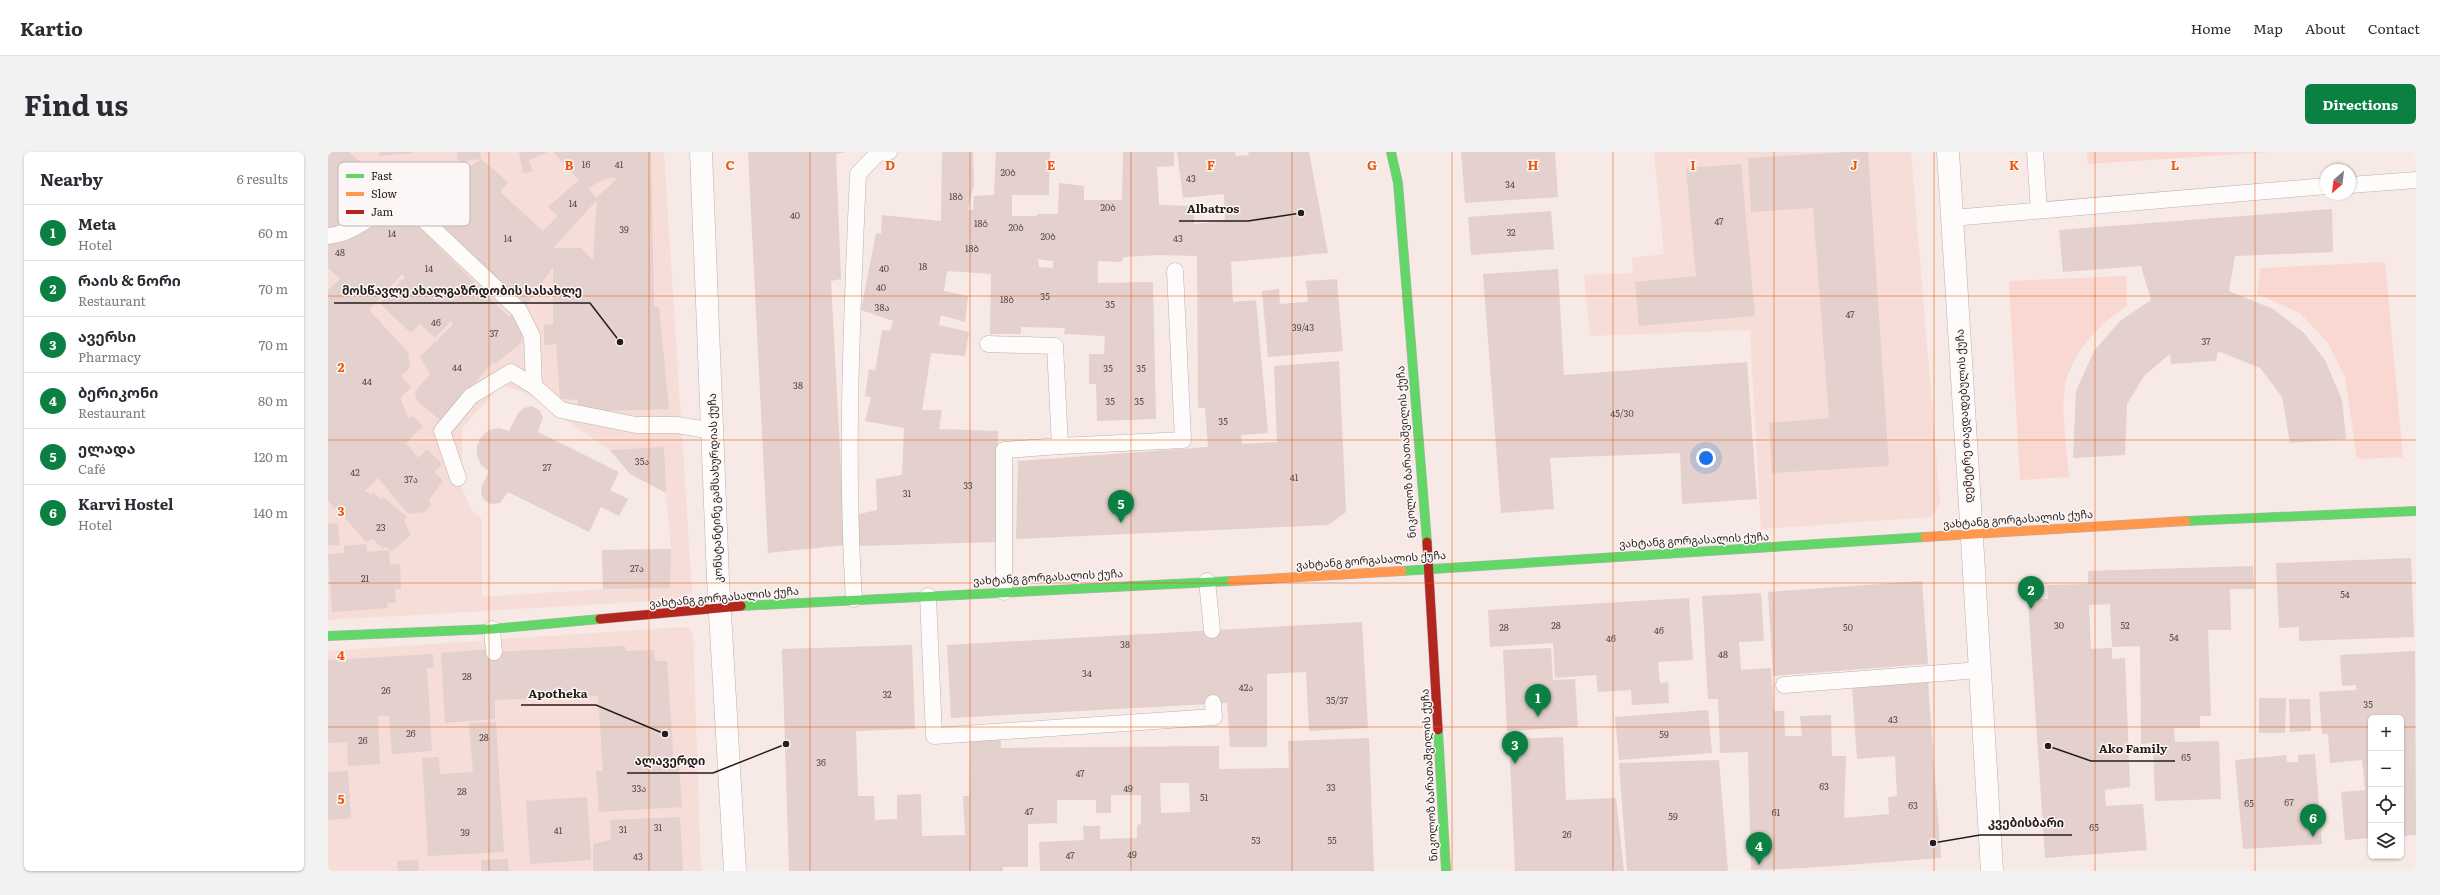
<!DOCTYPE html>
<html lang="en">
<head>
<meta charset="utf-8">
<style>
	:root { --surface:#fff; --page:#f2f2f3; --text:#2b2b33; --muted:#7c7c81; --line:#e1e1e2; --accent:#0b8043 }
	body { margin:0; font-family:Literata,"Noto Sans Georgian",serif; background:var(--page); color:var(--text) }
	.controls { position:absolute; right:12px; bottom:12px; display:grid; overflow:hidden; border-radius:6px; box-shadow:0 1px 3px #0004 }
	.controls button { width:36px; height:36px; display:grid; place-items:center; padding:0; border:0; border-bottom:1px solid var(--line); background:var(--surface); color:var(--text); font:20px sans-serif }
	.compass { position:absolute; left:1992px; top:12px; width:36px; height:36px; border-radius:50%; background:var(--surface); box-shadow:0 1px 3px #0004; rotate:208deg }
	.you { position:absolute; left:1378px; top:306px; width:14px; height:14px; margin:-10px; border:3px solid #fff; border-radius:50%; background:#1a73e8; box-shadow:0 0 0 6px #1a73e833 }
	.badge { display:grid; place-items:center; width:26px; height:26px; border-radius:50%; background:var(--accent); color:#fff; font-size:13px; font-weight:700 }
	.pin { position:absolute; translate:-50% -33px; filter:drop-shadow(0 1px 2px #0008) }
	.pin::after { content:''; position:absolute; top:21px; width:14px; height:12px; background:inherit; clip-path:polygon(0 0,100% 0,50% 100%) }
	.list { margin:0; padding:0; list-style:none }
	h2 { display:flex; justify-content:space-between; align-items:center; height:52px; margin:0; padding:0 16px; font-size:17px }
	h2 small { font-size:13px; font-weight:400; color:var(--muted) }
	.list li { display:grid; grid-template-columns:26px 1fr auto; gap:12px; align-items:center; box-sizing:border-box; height:56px; padding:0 16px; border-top:1px solid var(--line) }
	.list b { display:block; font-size:15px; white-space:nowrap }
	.list p { margin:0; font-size:13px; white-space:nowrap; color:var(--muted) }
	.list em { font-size:13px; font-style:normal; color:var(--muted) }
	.icon { flex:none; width:22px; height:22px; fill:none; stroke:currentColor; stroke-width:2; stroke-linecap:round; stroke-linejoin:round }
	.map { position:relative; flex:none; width:2088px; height:719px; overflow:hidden; border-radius:6px }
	header { display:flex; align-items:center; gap:24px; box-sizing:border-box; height:56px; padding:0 20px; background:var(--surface); border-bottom:1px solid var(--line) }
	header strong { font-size:19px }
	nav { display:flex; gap:22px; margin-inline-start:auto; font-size:14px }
	.intro { display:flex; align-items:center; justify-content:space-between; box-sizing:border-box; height:96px; padding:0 24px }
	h1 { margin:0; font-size:28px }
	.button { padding:10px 18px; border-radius:6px; background:var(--accent); color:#fff; font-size:14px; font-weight:700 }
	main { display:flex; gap:24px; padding:0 24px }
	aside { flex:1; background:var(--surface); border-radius:6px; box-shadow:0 1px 3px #0004 }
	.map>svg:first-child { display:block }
	.built { fill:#f6ddd8; fill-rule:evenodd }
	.green { fill:#f9d8d1 }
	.building { fill:#e4d0cc; fill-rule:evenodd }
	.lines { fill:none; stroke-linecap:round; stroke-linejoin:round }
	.lane-casing { stroke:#bcb1b0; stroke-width:17 }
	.street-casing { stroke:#bcb1b0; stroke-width:23 }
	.fast-casing { stroke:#bcb1b0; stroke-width:10 }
	.slow-casing { stroke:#bcb1b0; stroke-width:10 }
	.jam-casing { stroke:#bcb1b0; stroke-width:10 }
	.lane { stroke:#fefcfb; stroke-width:16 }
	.street { stroke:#fefcfb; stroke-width:22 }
	.fast { stroke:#63d668; stroke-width:9 }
	.slow { stroke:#ff974d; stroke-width:9 }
	.jam { stroke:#b3261e; stroke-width:9 }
	.grid { fill:none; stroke:#e8590c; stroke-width:1; stroke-opacity:0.55 }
	.labels { text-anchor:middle; stroke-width:3; stroke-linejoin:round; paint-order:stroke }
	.number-label { font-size:9px; fill:#564a47 }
	.street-label { font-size:11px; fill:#261d1b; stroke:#fcf7f6 }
	.key { fill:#fcf7f6; stroke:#bcb6b4; stroke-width:1 }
	.key-label { font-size:11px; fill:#261d1b }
	.grid-label { font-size:13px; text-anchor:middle; font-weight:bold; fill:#e8590c; stroke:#fcf7f6; stroke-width:3; stroke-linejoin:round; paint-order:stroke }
	.leader { fill:none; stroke:#261d1b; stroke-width:1.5 }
	.callout-dot { fill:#261d1b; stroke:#fcf7f6; stroke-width:1.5 }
	.callout-label { font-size:12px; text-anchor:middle; font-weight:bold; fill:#261d1b; stroke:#fcf7f6; stroke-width:3; stroke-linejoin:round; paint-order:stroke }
</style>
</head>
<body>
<header>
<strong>Kartio</strong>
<nav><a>Home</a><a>Map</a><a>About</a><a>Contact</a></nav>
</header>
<div class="intro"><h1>Find us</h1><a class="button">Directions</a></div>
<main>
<aside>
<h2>Nearby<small>6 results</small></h2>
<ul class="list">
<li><span class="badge">1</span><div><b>Meta</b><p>Hotel</p></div><em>60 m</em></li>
<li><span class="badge">2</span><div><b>რაის &amp; ნორი</b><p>Restaurant</p></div><em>70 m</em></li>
<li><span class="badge">3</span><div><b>ავერსი</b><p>Pharmacy</p></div><em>70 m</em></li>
<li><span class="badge">4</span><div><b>ბერიკონი</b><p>Restaurant</p></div><em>80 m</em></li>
<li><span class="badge">5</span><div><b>ელადა</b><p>Café</p></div><em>120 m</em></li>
<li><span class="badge">6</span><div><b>Karvi Hostel</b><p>Hotel</p></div><em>140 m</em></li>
</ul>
</aside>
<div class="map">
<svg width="2088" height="719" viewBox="0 0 2088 719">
	<rect width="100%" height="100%" fill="#f7e9e6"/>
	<g class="built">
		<path d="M0,0H336L364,440L360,447L0,468ZM173,233L198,241L282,298L302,322L338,341L343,397L274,398L275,437L154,445V367L144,359L134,336V276Z"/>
		<polygon points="1326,0 1583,0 1612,351 1603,365 1433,377 1422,178 1262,184 1256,123 1305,121 1304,106 1336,102"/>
		<polygon points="354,475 360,476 365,481 373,719 0,719 0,499"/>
	</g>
	<g class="green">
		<polygon points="1759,0 1943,0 1760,12"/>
		<polygon points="2057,110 2075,305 2029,307 2017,225 2000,191 1972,161 1929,142 1932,116"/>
		<path d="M1798,124L1799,154C1771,171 1739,206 1736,241C1734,267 1739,299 1741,325L1692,328L1681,129Z"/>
	</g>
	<g class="building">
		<polygon points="0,0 21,0 67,40 54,53 45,44 23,64 23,72 0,83"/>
		<polygon points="51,0 84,0 84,1 52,4"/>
		<path d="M129,0H152L153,7L137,9L143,14L153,7L180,30L172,40L215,79L230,64L220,55L251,28L225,0H323L326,153L331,156L341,257L250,260V248L232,247L228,192L216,193V173L225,172V115L199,153L105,68L129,42L111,25L126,11L130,10ZM279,26H290L268,46L260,36ZM269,48L265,108L253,96H225Z"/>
		<polygon points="191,0 220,0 201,8 205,20 195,21"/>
		<polygon points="420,0 518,0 508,2 513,127 503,129 517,393 440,401"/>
		<path d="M614,0H645L646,33L640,58H645L646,44L666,43L668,0H722L721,43H684V64H709V62H730L731,31L756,34V48H794L795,0H846V14L829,15L831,53L866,54V72L897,69L896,42L855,46L849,0H907L908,4L921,3L920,0H981L1000,101L903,110L905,150L928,148L940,281L913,283L914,292L949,290L946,214L1011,209L1018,360L1000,373L688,387L690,309L880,295L877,256H870L869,104L831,103L796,105L793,110L770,109V131L825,130L828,267L769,269L768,232H761V202H776L777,184L736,182L737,176L693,175V182H662L663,122L619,119L616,139L640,144L637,170L613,163L611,173L641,180L637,204L603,201L594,258H614L611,277L670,279L669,390L528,394L531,362L549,358L548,327L574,323L576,276L537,269L543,245L537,244L541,217L547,219L554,178L562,179L565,169L533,158L548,81L553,82L554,63L613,69ZM710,107L725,109V116L711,115Z"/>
		<polygon points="1133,0 1227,0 1230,45 1137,51"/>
		<polygon points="1519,0 1540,0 1561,314 1444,321 1441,271 1501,266 1485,56 1423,60 1420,6"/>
		<polygon points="1413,12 1427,164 1311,174 1307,130 1368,124 1358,16"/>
		<polygon points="64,48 181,165 185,162 194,171 194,190 167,212 165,210 113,269 89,249 87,240 102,222 92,205 125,172 123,169 107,186 92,172 83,181 51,151 77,125 74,122 41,158 80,200 82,216 73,224 83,235 72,246 81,267 85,264 95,274 78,291 90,306 99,297 114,312 106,320 115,329 101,348 103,353 97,360 80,362 50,326 37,339 43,343 46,340 53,348 55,345 79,365 76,369 83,383 64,399 58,395 55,396 44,387 38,390 18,367 15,356 6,356 0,349 0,138 12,127 0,116 0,85"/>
		<polygon points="2004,57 2005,100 1907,104 1901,139 1945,157 1975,180 1997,208 2014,248 2018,287 1962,291 1954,245 1932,216 1890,199 1888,209 1843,212 1842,202 1816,224 1799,252 1797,303 1745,306 1748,239 1766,199 1792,169 1823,148 1813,114 1735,120 1731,78"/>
		<polygon points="1223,59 1226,97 1143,103 1140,65"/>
		<polygon points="1230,117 1236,223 1419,210 1429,347 1354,352 1352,301 1222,306 1226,357 1173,361 1155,122"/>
		<polygon points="1009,127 1015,199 940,205 934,139 951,137 952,152 980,150 978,129"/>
		<polygon points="204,254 211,258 215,265 210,280 291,320 282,338 300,347 291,364 273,355 261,380 180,340 172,351 164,352 157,349 153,342 154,334 161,319 153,313 149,304 149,294 153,285 161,278 171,276 181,279 190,261 196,256"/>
		<polygon points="336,295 338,341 302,322 282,298"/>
		<polygon points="10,371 12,393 0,393 0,372"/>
		<polygon points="38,392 39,400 61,398 62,413 72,412 73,437 67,437 68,451 59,451 60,456 4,460 0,402 16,401 16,394"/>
		<polygon points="343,397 342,436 275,437 274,398"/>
		<polygon points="2083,406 2086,485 1971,489 1971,475 1951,476 1948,411"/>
		<polygon points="1925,414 1926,437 1902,437 1903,478 1880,478 1883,564 1872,564 1872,576 1846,576 1847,590 1891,589 1893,647 1827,649 1825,591 1813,592 1812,494 1784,495 1782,452 1761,453 1763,497 1784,496 1784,507 1797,506 1802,635 1777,638 1778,654 1815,652 1819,698 1717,706 1700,448 1720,447 1719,433 1760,432 1760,419"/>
		<polygon points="1594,429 1600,512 1445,524 1440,440"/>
		<polygon points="1433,441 1436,489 1411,490 1413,518 1443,516 1446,559 1456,559 1457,584 1474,584 1472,564 1503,563 1504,604 1518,604 1516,666 1561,662 1560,645 1569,644 1567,604 1529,607 1524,535 1600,530 1613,706 1477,716 1423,718 1420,600 1392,601 1390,547 1380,547 1374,444"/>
		<polygon points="1361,446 1365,508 1330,510 1332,531 1340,530 1341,551 1304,553 1303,538 1270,540 1268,523 1227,526 1225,491 1162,495 1160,458"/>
		<polygon points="1034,470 1040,576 981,579 978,520 939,522 939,595 902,595 899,551 623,566 619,493"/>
		<path d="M584,493L587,577L528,579L530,644H546L547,668L569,667V643L593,642L594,684L637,683L635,644H641L642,588H673V596L891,594V617L961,616L960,589L1041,586L1046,719H712L711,690L756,688L755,674H772V687L809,686V673L813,672V643H783V661H768V648H729V671L700,672V715H675V719H461L454,497ZM832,631H861L862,660L833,661Z"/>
		<polygon points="297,494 297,499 326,498 327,509 339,509 346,614 351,614 354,655 271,660 268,619 275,619 270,544 167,548 167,567 117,571 113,501 163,497 166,500"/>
		<polygon points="1223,496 1225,528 1247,527 1250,575 1179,579 1175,498"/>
		<polygon points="2087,499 2088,683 2073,684 2073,566 2043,566 2043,686 2017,688 2013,640 2037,638 2034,608 2002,611 2000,582 1994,582 1991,540 2028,538 2028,533 2014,534 2012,503"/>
		<polygon points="105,502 106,515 99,516 104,599 64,602 61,564 50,564 52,612 20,614 19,590 0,591 0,508"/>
		<polygon points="1931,546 1958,546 1957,581 1931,581"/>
		<polygon points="1961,547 1982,547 1983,579 1962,580"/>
		<polygon points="1380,558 1384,601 1291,608 1287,565"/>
		<polygon points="168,570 176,700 100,704 94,606 111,605 112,622 145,620 141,571"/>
		<polygon points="1235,585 1238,648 1288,646 1296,719 1187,719 1181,587"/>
		<polygon points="1987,602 1994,692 1915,697 1907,608 1958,603 1959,610 1970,610 1970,603"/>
		<polygon points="1391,608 1400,719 1299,719 1291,611"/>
		<polygon points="20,619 23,666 0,668 0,620"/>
		<polygon points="259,645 263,708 202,712 198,649"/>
		<polygon points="352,665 355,719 265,719 265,692 283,688 282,668"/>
		<polygon points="180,707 181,719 153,719 153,708"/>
		<polygon points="90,708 91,719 70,719 69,709"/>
	</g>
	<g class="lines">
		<defs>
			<g id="lane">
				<polyline points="1707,0 1711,58"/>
				<polyline points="2022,33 2088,28"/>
				<polyline points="1624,66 1998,34"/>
				<path d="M0,84C30,81 50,58 71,39L97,69L191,158L204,184L206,234"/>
				<polyline points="660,192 727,194 732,294 676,298 676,440"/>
				<polyline points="732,294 855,288 847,119"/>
				<polyline points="130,326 114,279 143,244 183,220 206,234 233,258 308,273 349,273 385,279"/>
				<polyline points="879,429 884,478"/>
				<polyline points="600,444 606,584 886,565 885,551"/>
				<path d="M526,447C517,306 524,163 530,22L550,1L561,0"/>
				<polyline points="164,477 166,500"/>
				<polyline points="1456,533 1652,518"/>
			</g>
			<g id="street">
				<polyline points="373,0 390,427 407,719"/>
				<path d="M1620,0C1636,240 1649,479 1664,719"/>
			</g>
			<g id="fast">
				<polyline points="1063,0 1070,31 1099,390"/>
				<polyline points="1858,369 2088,359"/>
				<polyline points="1074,419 1597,385"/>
				<polyline points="413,454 904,429"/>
				<polyline points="0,484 164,477 272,467"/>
				<polyline points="1110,578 1118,719"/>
			</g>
			<g id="slow">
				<polyline points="1597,385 1858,369"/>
				<polyline points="904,429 1074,419"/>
			</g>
			<g id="jam">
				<polyline points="1099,390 1110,578"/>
				<polyline points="272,467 413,454"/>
			</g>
		</defs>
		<use href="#lane" class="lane-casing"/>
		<use href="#street" class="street-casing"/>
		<use href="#fast" class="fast-casing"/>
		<use href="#slow" class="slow-casing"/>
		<use href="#jam" class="jam-casing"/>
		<use href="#lane" class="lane"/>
		<use href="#street" class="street"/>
		<use href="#fast" class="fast"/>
		<use href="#slow" class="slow"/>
		<use href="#jam" class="jam"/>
	</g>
	<path class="grid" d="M161,0V719M321,0V719M482,0V719M642,0V719M803,0V719M964,0V719M1124,0V719M1285,0V719M1446,0V719M1606,0V719M1767,0V719M1927,0V719M0,144H2088M0,288H2088M0,431H2088M0,575H2043M2073,575H2088"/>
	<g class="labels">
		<g class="number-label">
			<text x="258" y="16">16</text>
			<text x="291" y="16">41</text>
			<text x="680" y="24">20ბ</text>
			<text x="863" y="30">43</text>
			<text x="1182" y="36">34</text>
			<text x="628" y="48">18ბ</text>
			<text x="245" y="55">14</text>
			<text x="780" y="59">20ბ</text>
			<text x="467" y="67">40</text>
			<text x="1391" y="73">47</text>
			<text x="653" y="75">18ბ</text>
			<text x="688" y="79">20ბ</text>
			<text x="296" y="81">39</text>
			<text x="1183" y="84">32</text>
			<text x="64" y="85">14</text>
			<text x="720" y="88">20ბ</text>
			<text x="180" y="90">14</text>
			<text x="850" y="90">43</text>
			<text x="644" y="100">18ბ</text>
			<text x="12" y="104">48</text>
			<text x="595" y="118">18</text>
			<text x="101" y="120">14</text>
			<text x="556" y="120">40</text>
			<text x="553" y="139">40</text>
			<text x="717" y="148">35</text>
			<text x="679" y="151">18ბ</text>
			<text x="782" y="156">35</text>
			<text x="554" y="159">38ა</text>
			<text x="1522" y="166">47</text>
			<text x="108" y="174">46</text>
			<text x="975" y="179">39/43</text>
			<text x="166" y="185">37</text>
			<text x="1878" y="193">37</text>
			<text x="129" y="219">44</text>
			<text x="780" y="220">35</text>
			<text x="813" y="220">35</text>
			<text x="39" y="233">44</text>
			<text x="470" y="237">38</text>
			<text x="782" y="253">35</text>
			<text x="811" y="253">35</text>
			<text x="1294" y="265">45/30</text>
			<text x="895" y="273">35</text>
			<text x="314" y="313">35ა</text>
			<text x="219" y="319">27</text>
			<text x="27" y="324">42</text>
			<text x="966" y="329">41</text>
			<text x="83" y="331">37ა</text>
			<text x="640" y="337">33</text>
			<text x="579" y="345">31</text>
			<text x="53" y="379">23</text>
			<text x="309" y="420">27ა</text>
			<text x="37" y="430">21</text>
			<text x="2017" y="446">54</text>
			<text x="1228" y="477">28</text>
			<text x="1731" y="477">30</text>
			<text x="1797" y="477">52</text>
			<text x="1176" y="479">28</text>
			<text x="1520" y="479">50</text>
			<text x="1331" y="482">46</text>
			<text x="1846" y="489">54</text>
			<text x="1283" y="490">46</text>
			<text x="797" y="496">38</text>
			<text x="1395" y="506">48</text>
			<text x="759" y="525">34</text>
			<text x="139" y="528">28</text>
			<text x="918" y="539">42ა</text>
			<text x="58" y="542">26</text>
			<text x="559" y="546">32</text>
			<text x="1009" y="552">35/37</text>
			<text x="2040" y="556">35</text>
			<text x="1565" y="571">43</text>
			<text x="83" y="585">26</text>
			<text x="1336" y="586">59</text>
			<text x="156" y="589">28</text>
			<text x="35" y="592">26</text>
			<text x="1858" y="609">65</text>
			<text x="493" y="614">36</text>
			<text x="752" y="625">47</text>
			<text x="1496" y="638">63</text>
			<text x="1003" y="639">33</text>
			<text x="311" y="640">33ა</text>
			<text x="800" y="640">49</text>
			<text x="134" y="643">28</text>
			<text x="876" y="649">51</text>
			<text x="1961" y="654">67</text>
			<text x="1921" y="655">65</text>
			<text x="1585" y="657">63</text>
			<text x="701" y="663">47</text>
			<text x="1448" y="664">61</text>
			<text x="1345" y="668">59</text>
			<text x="330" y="679">31</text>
			<text x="1766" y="679">65</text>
			<text x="295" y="681">31</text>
			<text x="230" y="682">41</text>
			<text x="137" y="684">39</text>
			<text x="1239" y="686">26</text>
			<text x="928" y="692">53</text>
			<text x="1004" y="692">55</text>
			<text x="804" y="706">49</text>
			<text x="742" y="707">47</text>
			<text x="310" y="708">43</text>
		</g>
		<g class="street-label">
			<text transform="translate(1636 264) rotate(-93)" y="4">დემეტრე თავდადებულის ქუჩა</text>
			<text transform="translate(1078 300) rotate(-94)" y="4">ნიკოლოზ ბარათაშვილის ქუჩა</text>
			<text transform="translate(387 336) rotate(-92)" y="4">კონსტანტინე გამსახურდიას ქუჩა</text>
			<text transform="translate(1690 367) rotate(-4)" y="4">ვახტანგ გორგასალის ქუჩა</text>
			<text transform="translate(1366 388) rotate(-3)" y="4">ვახტანგ გორგასალის ქუჩა</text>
			<text transform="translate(1043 408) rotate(-4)" y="4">ვახტანგ გორგასალის ქუჩა</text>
			<text transform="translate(720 425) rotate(-3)" y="4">ვახტანგ გორგასალის ქუჩა</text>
			<text transform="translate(396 445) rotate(-5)" y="4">ვახტანგ გორგასალის ქუჩა</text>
			<text transform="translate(1101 623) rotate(-93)" y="4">ნიკოლოზ ბარათაშვილის ქუჩა</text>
		</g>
	</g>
	<rect x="10" y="10" width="132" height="64" rx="6" class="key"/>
	<rect x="18" y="22" width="18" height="4" fill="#63d668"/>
	<rect x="18" y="40" width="18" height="4" fill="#ff974d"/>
	<rect x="18" y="58" width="18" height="4" fill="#b3261e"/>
	<g class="key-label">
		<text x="43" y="28">Fast</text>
		<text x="43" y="46">Slow</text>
		<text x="43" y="64">Jam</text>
	</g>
	<g class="grid-label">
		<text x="241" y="18">B</text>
		<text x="402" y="18">C</text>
		<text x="562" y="18">D</text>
		<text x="723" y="18">E</text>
		<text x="883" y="18">F</text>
		<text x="1044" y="18">G</text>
		<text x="1205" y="18">H</text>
		<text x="1365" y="18">I</text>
		<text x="1526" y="18">J</text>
		<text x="1686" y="18">K</text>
		<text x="1847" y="18">L</text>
		<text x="13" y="220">2</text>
		<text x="13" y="364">3</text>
		<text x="13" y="508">4</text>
		<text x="13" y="652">5</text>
	</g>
	<path class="leader" d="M973 61L920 69H851M292 190L262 151H6M337 582L268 553H193M1720 594L1763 609H1847M458 592L385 621H299M1605 691L1652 683H1744"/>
	<g class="callout-dot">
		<circle cx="973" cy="61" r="4"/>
		<circle cx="292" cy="190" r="4"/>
		<circle cx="337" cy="582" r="4"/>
		<circle cx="1720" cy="594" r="4"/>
		<circle cx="458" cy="592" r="4"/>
		<circle cx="1605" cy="691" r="4"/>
	</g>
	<g class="callout-label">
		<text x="885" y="61">Albatros</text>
		<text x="134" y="143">მოსწავლე ახალგაზრდობის სასახლე</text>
		<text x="230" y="546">Apotheka</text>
		<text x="1805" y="601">Ako Family</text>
		<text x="342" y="613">ალავერდი</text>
		<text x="1698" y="675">კვებისბარი</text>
	</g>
</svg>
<div class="controls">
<button>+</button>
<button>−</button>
<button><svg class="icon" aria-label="locate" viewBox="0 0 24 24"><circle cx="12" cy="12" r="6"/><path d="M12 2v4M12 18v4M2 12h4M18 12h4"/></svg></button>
<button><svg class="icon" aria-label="layers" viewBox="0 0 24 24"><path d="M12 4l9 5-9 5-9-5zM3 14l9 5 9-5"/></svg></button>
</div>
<svg class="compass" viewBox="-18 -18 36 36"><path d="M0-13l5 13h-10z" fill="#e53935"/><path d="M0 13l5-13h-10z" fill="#7c7c81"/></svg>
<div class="you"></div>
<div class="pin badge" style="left:1210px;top:565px">1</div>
<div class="pin badge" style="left:1703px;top:457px">2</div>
<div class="pin badge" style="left:1187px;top:612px">3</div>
<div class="pin badge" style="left:1431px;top:713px">4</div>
<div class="pin badge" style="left:793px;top:371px">5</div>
<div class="pin badge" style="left:1985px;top:685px">6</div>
</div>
</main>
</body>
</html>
